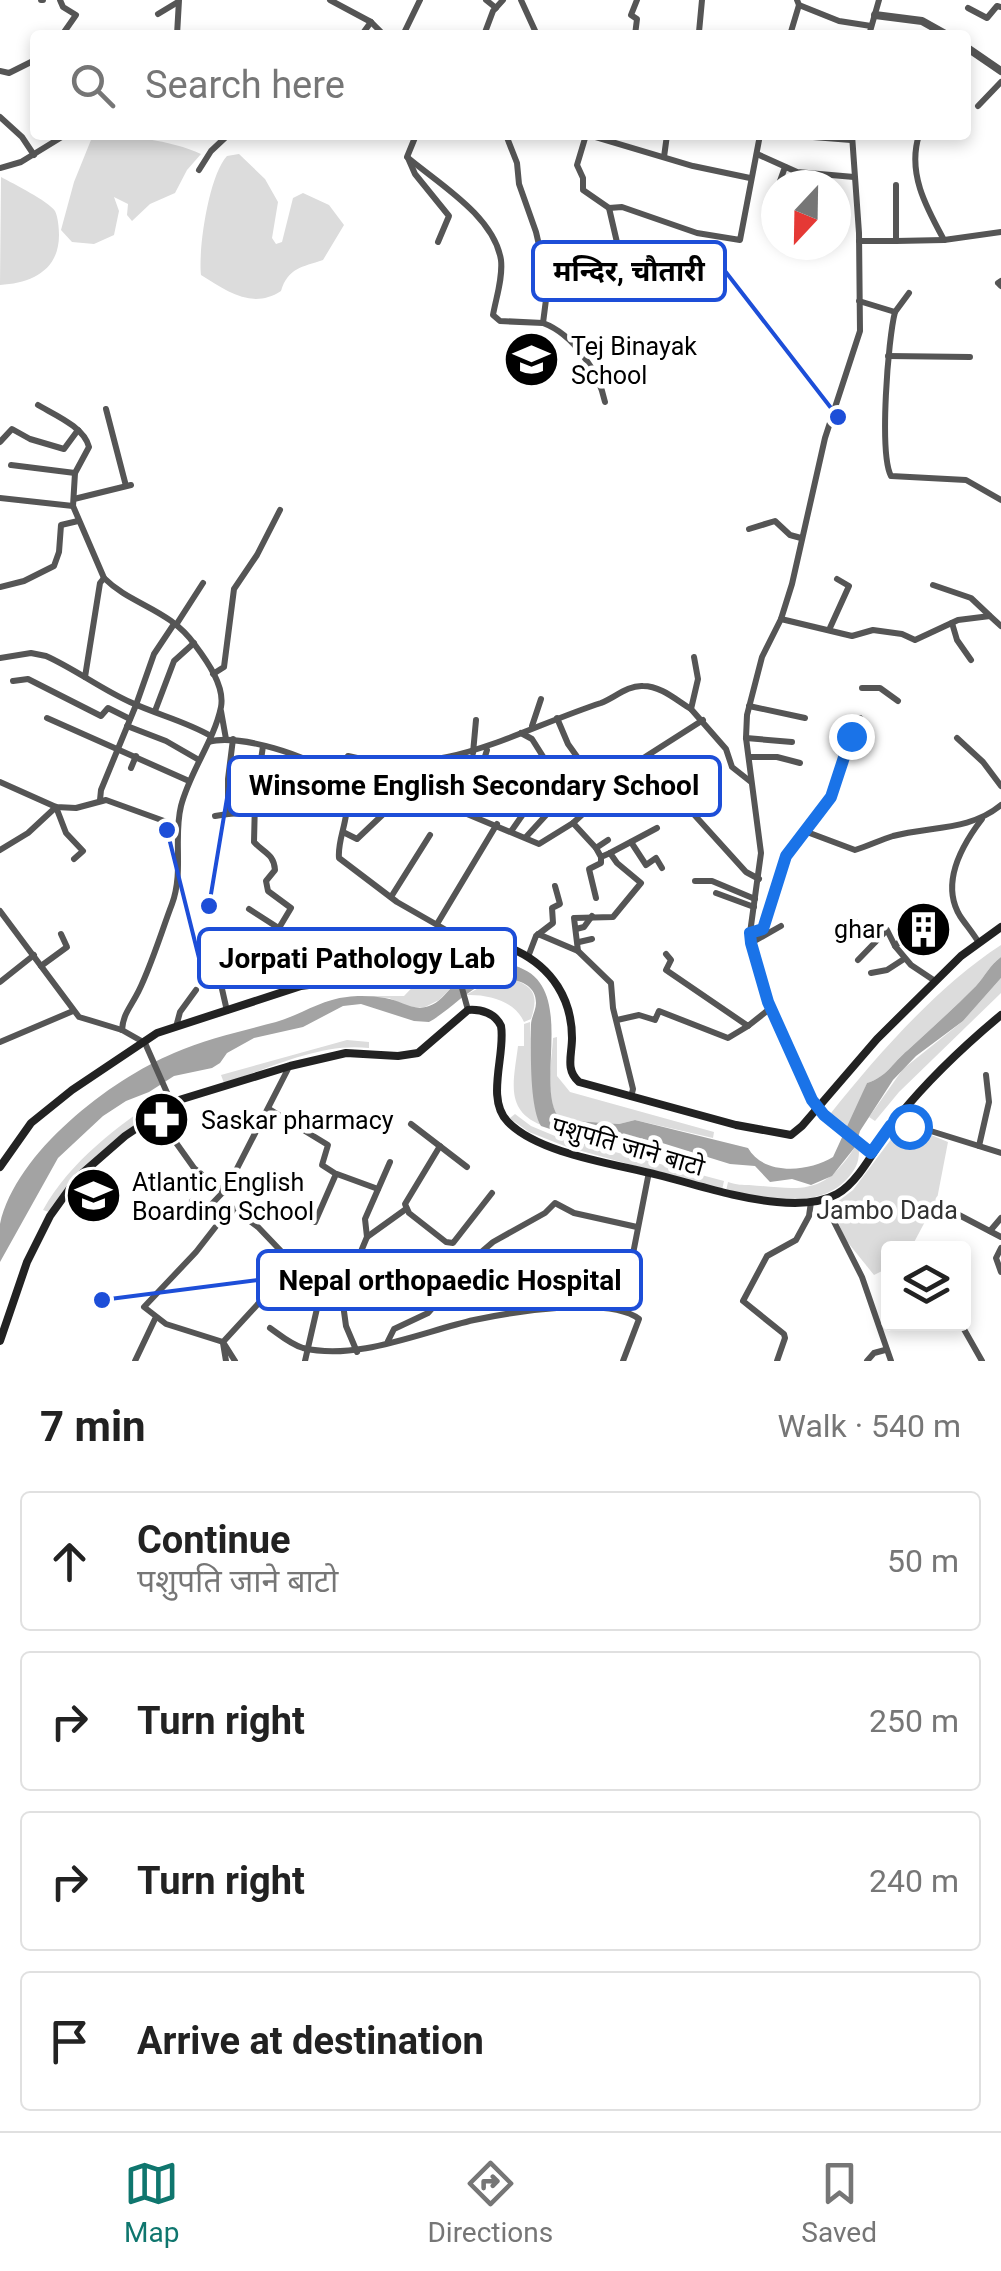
<!DOCTYPE html>
<html lang="en">
<head>
<meta charset="utf-8">
<style>
	:root { --surface:#fff; --page:#f6f6f6; --text:#222; --muted:#767676; --line:#e0e0e0; --accent:#0f766e }
	body { margin:0; font-family:Roboto,"Noto Sans Devanagari",sans-serif; background:var(--page); color:var(--text) }
	.controls { position:absolute; right:30px; bottom:30px; display:grid; overflow:hidden; border-radius:10px; box-shadow:0 5px 15px #0003 }
	.controls button { width:90px; height:90px; display:grid; place-items:center; padding:0; border:0; border-bottom:2px solid var(--line); background:var(--surface); color:var(--text); font:50px sans-serif }
	.compass { position:absolute; left:761px; top:170px; width:90px; height:90px; border-radius:50%; background:var(--surface); box-shadow:0 5px 15px #0003; rotate:202deg }
	.stop { position:absolute; width:30px; height:30px; margin:-22px; border:8px solid #1a73e8; border-radius:50%; background:#fff }
	.stop.end { background:#1a73e8; border-color:#fff; box-shadow:0 2px 10px #0008 }
	.list { margin:0; padding:0; list-style:none }
	h2 { display:flex; justify-content:space-between; align-items:center; height:130px; margin:0; padding:0 40px; font-size:42px }
	h2 small { font-size:32px; font-weight:400; color:var(--muted) }
	.list li { display:grid; grid-template-columns:65px 1fr auto; gap:30px; align-items:center; box-sizing:border-box; height:140px; margin:0 20px 20px; padding:0 20px; border:2px solid var(--line); border-radius:10px }
	.list b { display:block; font-size:38px; white-space:nowrap }
	.list p { margin:0; font-size:32px; white-space:nowrap; color:var(--muted) }
	.list em { font-size:32px; font-style:normal; color:var(--muted) }
	.icon { flex:none; width:55px; height:55px; fill:none; stroke:currentColor; stroke-width:2; stroke-linecap:round; stroke-linejoin:round }
	.map { position:relative; flex:none; width:1001px; height:1361px; overflow:hidden }
	.search { position:absolute; background:var(--surface); box-shadow:0 5px 15px #0003; left:30px; right:30px; top:30px; height:110px; display:flex; align-items:center; gap:25px; box-sizing:border-box; padding:0 35px; border-radius:10px; color:var(--muted); font-size:38px }
	.sheet { height:770px; background:var(--surface) }
	nav { display:flex; justify-content:space-around; align-items:center; box-sizing:border-box; height:140px; border-top:2px solid var(--line); background:var(--surface); font-size:28px; color:var(--muted) }
	nav a { display:grid; justify-items:center; gap:5px }
	nav .on { color:var(--accent) }
	.map>svg:first-child { display:block }
	.green { fill:#dcdcdc }
	.water { fill:#a3a3a3 }
	.lines { fill:none; stroke-linecap:round; stroke-linejoin:round }
	.minor { stroke:#555; stroke-width:6 }
	.tertiary { stroke:#555; stroke-width:8 }
	.secondary { stroke:#222; stroke-width:8 }
	.route { stroke:#1a73e8; stroke-width:12 }
	.labels { text-anchor:middle; stroke-width:9; stroke-linejoin:round; paint-order:stroke }
	.poi-label { font-size:25px; fill:#000; stroke:#fff; text-anchor:start }
	.street-label { font-size:25px; fill:#000; stroke:#fff }
	.park-label { font-size:25px; fill:#333; stroke:#fff }
	.leader { fill:none; stroke:#1d4ed8; stroke-width:4 }
	.callout-dot { fill:#1d4ed8; stroke:#fff; stroke-width:4 }
	.callout { fill:#fff; stroke:#1d4ed8; stroke-width:4 }
	.callout-label { font-size:28px; text-anchor:middle; font-weight:bold; fill:#000 }
</style>
</head>
<body>
<div class="map">
<svg width="1001" height="1361" viewBox="0 0 1001 1361">
	<rect width="100%" height="100%" fill="#fff"/>
	<g class="green">
		<path d="M93,135C124,135 172,140 201,154L187,170L175,193L150,204L132,221L127,215L128,204L114,197L119,211L114,235L94,244L72,242L61,230L74,182Z"/>
		<path d="M239,154L265,179L278,202L272,238L276,244L282,242L293,198L303,193L329,205L344,225L323,260C302,267 288,268 281,291C252,310 227,291 201,275C198,249 209,175 227,156Z"/>
		<path d="M1,177C14,184 48,201 55,211C58,217 59,228 59,235C59,271 31,283 0,285Z"/>
		<path d="M1001,945V957C990,965 985,976 976,986C954,1008 931,1029 908,1050C891,1064 888,1076 867,1083L849,1127L831,1113C878,1054 938,986 1001,945Z"/>
		<polygon points="484,954 503,958 529,973 515,966 454,985 439,1000 425,1007 409,1007 389,998 353,996 404,996 425,974 450,959 452,962 458,956"/>
		<polygon points="1001,978 1001,993 899,1092 875,1121 869,1117 903,1069 963,1021"/>
		<path d="M512,979C536,987 538,997 531,1019L524,1022C515,1001 488,994 466,995L493,980Z"/>
		<path d="M530,1022L535,1107L541,1125C504,1110 514,1080 518,1046H524V1024Z"/>
		<path d="M557,1037V1076L570,1092L714,1132L713,1138L635,1120L619,1124L561,1120C543,1101 552,1062 553,1038Z"/>
		<path d="M347,1040L369,1042V1048C320,1042 269,1069 224,1083L221,1075Z"/>
		<path d="M164,1095L162,1108C115,1134 80,1168 49,1212L43,1210C71,1160 118,1126 164,1095Z"/>
		<polygon points="515,1114 531,1126 555,1136 724,1181 722,1190 567,1147 529,1132 512,1120 510,1118"/>
		<polygon points="917,1129 948,1142 937,1199 911,1248 888,1248 888,1268 874,1275 845,1239 832,1206 853,1190 895,1134 901,1130"/>
		<path d="M855,1147L859,1151C859,1163 855,1170 847,1179C818,1211 763,1197 726,1191L728,1182C737,1185 743,1185 749,1185C801,1189 823,1197 855,1147Z"/>
	</g>
	<path class="water" d="M1001,957V978L963,1021L916,1056L893,1080L860,1131L855,1147L832,1176L811,1185L792,1179L770,1182L755,1166L730,1164L659,1142L577,1138L541,1126C529,1105 531,1050 531,1025C531,1018 536,1010 536,1003C536,978 503,976 486,983C464,992 449,1011 429,1022L414,1021L361,1004L343,1006L303,1027L254,1038L227,1053L220,1063L212,1068L174,1076L149,1092L126,1101L103,1116L58,1158L0,1262C0,1250 0,1236 0,1224C16,1152 110,1080 174,1053C206,1039 242,1031 276,1022C300,1015 323,999 347,997C359,995 374,996 385,998C401,1000 413,1012 429,1006C439,1003 445,994 452,987C467,973 494,960 515,966C581,985 531,1090 561,1120L619,1124L635,1120L748,1148C764,1176 809,1172 833,1157L867,1083C888,1076 891,1064 908,1050C931,1029 954,1008 976,986C985,976 990,965 1001,957Z"/>
	<g class="lines">
		<g class="minor">
			<polyline points="41,0 43,0"/>
			<polyline points="60,0 63,7 76,15 62,35"/>
			<polyline points="330,0 371,22 384,35"/>
			<polyline points="486,0 496,8"/>
			<polyline points="521,0 537,35"/>
			<polyline points="797,0 799,5 839,21 871,26"/>
			<polyline points="968,8 987,18 997,6 1001,7"/>
			<polyline points="158,14 178,2"/>
			<polyline points="363,33 371,22"/>
			<polyline points="177,35 179,0"/>
			<polyline points="403,35 420,0"/>
			<polyline points="484,35 493,11 503,0"/>
			<polyline points="635,35 637,19 631,15 637,0"/>
			<polyline points="694,35 699,32 702,0"/>
			<polyline points="790,35 799,5"/>
			<polyline points="869,35 879,0"/>
			<polyline points="0,71 9,73 35,60"/>
			<polyline points="978,106 1001,82"/>
			<polyline points="0,117 22,137 34,155"/>
			<path d="M416,135L407,157C439,184 494,216 501,260C503,278 496,298 493,315L500,321L543,323"/>
			<path d="M506,135L517,163L519,184L536,232L548,284L543,323C573,334 599,372 605,402"/>
			<polyline points="586,135 577,165 583,178 583,190 609,208 622,207 697,233 740,240 760,135"/>
			<polyline points="589,135 693,166 750,178"/>
			<path d="M919,135C907,173 926,207 944,240L1001,232"/>
			<polyline points="813,137 851,140"/>
			<polyline points="757,154 797,172 854,177"/>
			<polyline points="664,157 667,135"/>
			<polyline points="408,158 415,174 449,216 438,242"/>
			<polyline points="0,168 21,162 65,135"/>
			<polyline points="199,170 211,151 228,135"/>
			<polyline points="780,181 785,167"/>
			<polyline points="896,185 896,241 944,240"/>
			<polyline points="609,208 619,251"/>
			<polyline points="859,241 896,241"/>
			<polyline points="1001,281 998,283 1001,286"/>
			<path d="M859,301L895,312C888,339 879,453 891,476L966,480L1001,500"/>
			<polyline points="895,312 909,293"/>
			<polyline points="888,356 970,357"/>
			<path d="M38,405C55,415 84,427 89,447L75,473L73,506L104,578C131,605 170,609 195,645C207,661 225,686 221,707C214,741 190,771 181,806C173,838 184,871 172,904C162,930 149,973 136,996C129,1009 123,1015 122,1030"/>
			<polyline points="106,409 126,486"/>
			<polyline points="0,442 12,429 30,439 64,449 78,430"/>
			<polyline points="11,465 75,473"/>
			<polyline points="0,498 73,506"/>
			<polyline points="74,499 131,485"/>
			<polyline points="749,529 775,521 790,535 801,538"/>
			<polyline points="933,585 971,598 989,615"/>
			<polyline points="0,587 24,581 54,566 59,552 61,525 78,521"/>
			<polyline points="781,619 852,636 873,630 902,634 915,640 958,620 990,616 1001,626"/>
			<polyline points="952,623 957,640 971,660"/>
			<polyline points="176,625 203,583"/>
			<polyline points="829,630 849,586 837,579"/>
			<polyline points="694,657 698,679 691,709 726,749 732,767 751,782"/>
			<path d="M0,658L31,653L46,656C75,669 101,689 130,702C158,715 185,721 211,736"/>
			<polyline points="213,674 224,667 234,589 257,555 280,510"/>
			<polyline points="85,677 100,583 104,578"/>
			<polyline points="13,681 28,679 101,716 108,708 130,719"/>
			<polyline points="862,688 880,688 898,701"/>
			<polyline points="749,706 805,718"/>
			<polyline points="155,711 174,661 194,643"/>
			<polyline points="221,711 226,739"/>
			<polyline points="47,718 189,781"/>
			<polyline points="557,718 568,744 578,758"/>
			<polyline points="860,718 854,720 836,785 824,808 786,856 763,929 750,933 768,1001 812,1100 824,1115 871,1153"/>
			<polyline points="127,726 166,741 199,760"/>
			<polyline points="532,726 541,699"/>
			<polyline points="521,733 532,739 549,766 588,810"/>
			<polyline points="746,738 792,742"/>
			<polyline points="957,738 983,762 1001,786"/>
			<polyline points="233,739 228,779 228,814 285,810 298,758"/>
			<path d="M209,742C237,733 312,756 334,776C340,781 343,790 345,797C351,817 337,838 339,858L397,902L446,930L468,1010"/>
			<path d="M263,746L255,801L254,842C264,853 274,854 275,870L266,881L268,891L291,908L279,928"/>
			<polyline points="473,753 476,720"/>
			<polyline points="749,757 777,757 800,763"/>
			<polyline points="131,768 136,756"/>
			<path d="M335,776L348,756C442,780 515,731 601,703C614,698 628,685 643,686C661,686 676,700 691,709"/>
			<polyline points="0,782 56,807 76,808 106,800 178,826"/>
			<polyline points="435,782 436,760"/>
			<polyline points="680,799 746,872 759,879"/>
			<polyline points="100,800 101,790 136,705 154,654 174,624"/>
			<polyline points="467,814 487,750"/>
			<polyline points="215,816 228,814"/>
			<polyline points="573,823 596,848"/>
			<polyline points="512,830 535,797"/>
			<polyline points="343,832 357,839 397,801 413,809 467,814 539,844 573,823 645,757 703,720"/>
			<path d="M807,832L855,850C868,846 880,840 893,836C930,826 970,831 1001,805"/>
			<polyline points="526,837 558,802"/>
			<polyline points="608,840 596,848 601,857 610,853"/>
			<polyline points="631,842 646,865 656,858 662,868"/>
			<polyline points="0,850 28,833 56,807 66,833 83,851 74,859"/>
			<polyline points="695,881 712,881 755,899"/>
			<polyline points="716,893 754,907"/>
			<polyline points="391,897 430,835"/>
			<polyline points="596,898 589,869 601,863 601,857"/>
			<polyline points="249,909 330,961 324,983"/>
			<polyline points="0,911 79,1017 122,1030 145,1043 172,1104"/>
			<polyline points="437,924 497,824"/>
			<polyline points="918,925 895,946 911,965 935,981"/>
			<polyline points="576,929 584,927 592,916"/>
			<polyline points="750,933 761,853 746,738 747,715 762,657 781,619 792,584 825,438 860,331 859,233 852,135"/>
			<polyline points="538,934 578,951 574,918 613,917 641,883 617,863 610,853 657,828"/>
			<polyline points="841,938 857,923 875,942"/>
			<polyline points="579,942 592,939"/>
			<polyline points="751,943 781,926"/>
			<path d="M979,943C973,933 966,925 960,916C940,883 962,845 982,819"/>
			<polyline points="578,951 611,983 613,1008 633,1089 631,1097"/>
			<polyline points="666,954 671,960 666,970 748,1026 772,1007"/>
			<polyline points="528,957 536,936 553,923 552,908 560,904 555,886"/>
			<polyline points="858,960 887,930 895,946"/>
			<polyline points="41,966 67,947 61,934"/>
			<polyline points="871,973 887,970 904,959"/>
			<polyline points="0,982 34,955"/>
			<polyline points="227,1011 222,989 235,956"/>
			<polyline points="617,1020 639,1015 655,1020 659,1011 728,1038 748,1026"/>
			<polyline points="176,1027 180,1012 196,990"/>
			<polyline points="0,1042 73,1011"/>
			<polyline points="269,1109 328,1145 322,1165 336,1174 315,1222"/>
			<polyline points="157,1116 194,1168 224,1192"/>
			<polyline points="411,1124 467,1167"/>
			<polyline points="892,1125 921,1128 1001,1153"/>
			<polyline points="440,1146 405,1204 409,1213 446,1242 453,1243 492,1193"/>
			<polyline points="979,1146 989,1102 986,1075"/>
			<polyline points="337,1174 378,1189"/>
			<polyline points="823,1200 862,1277 891,1361"/>
			<polyline points="192,1201 207,1209 227,1188 289,1067"/>
			<polyline points="938,1204 1001,1237"/>
			<polyline points="990,1231 1001,1218"/>
			<polyline points="367,1237 365,1219 390,1162"/>
			<polyline points="1001,1248 996,1258 1001,1272"/>
			<polyline points="622,1310 649,1172"/>
			<polyline points="961,1324 982,1361"/>
			<path d="M270,1328C280,1335 290,1344 303,1348C357,1361 421,1332 474,1320C512,1312 609,1296 639,1319L623,1361"/>
			<polyline points="388,1341 394,1329 428,1313 451,1287 465,1266 493,1242 545,1213 555,1203 574,1213 637,1227"/>
			<polyline points="223,1342 268,1293 288,1288 301,1272 258,1227 231,1207 196,1252 144,1307 166,1324 223,1342 235,1361"/>
			<polyline points="223,1343 226,1361"/>
			<polyline points="357,1352 346,1326 342,1297 367,1237 406,1209"/>
			<polyline points="135,1361 155,1319"/>
			<polyline points="305,1361 321,1291"/>
			<polyline points="777,1361 785,1338 784,1334 743,1301 767,1256 796,1240 809,1216 811,1202"/>
			<polyline points="867,1361 874,1353 885,1350"/>
		</g>
		<g class="tertiary">
			<polyline points="875,15 922,21 947,35"/>
			<polyline points="966,47 1001,71"/>
		</g>
		<g class="secondary">
			<path d="M0,1167L31,1123L72,1090L157,1033L301,986L324,983L392,985C411,975 420,954 441,946C466,937 493,939 517,951C552,968 572,999 572,1038C572,1055 565,1070 579,1082L736,1125L791,1135L802,1126L877,1039L961,956L1001,927"/>
			<path d="M0,1341L27,1262L50,1216L78,1177L125,1136L179,1100L290,1066L346,1053L398,1056L418,1053L468,1010C481,1009 495,1013 501,1026C506,1054 485,1099 508,1122C539,1154 616,1164 658,1175C698,1185 735,1198 777,1202C797,1204 819,1204 837,1194C862,1180 879,1139 898,1117C928,1080 965,1045 1001,1015"/>
		</g>
	</g>
	<g class="lines">
		<polyline class="route" points="851,736 831,797 786,856 763,929 750,933 751,943 768,1002 812,1100 824,1115 871,1153 891,1125 909,1126"/>
	</g>
	<defs>
		<symbol id="school-disc" viewBox="-11 -11 22 22"><circle r="9.5" fill="#000" stroke="#fff"/><path d="M0-5L7-2L0 1L-7-2ZM-4 1L0 2.5L4 1V4Q0 6-4 4Z" fill="#fff"/></symbol>
		<symbol id="building-disc" viewBox="-11 -11 22 22"><circle r="9.5" fill="#000" stroke="#fff"/><path d="M-4-6H4V6H1V3H-1V6H-4ZM-2.5-4.3h1.7v1.8h-1.7ZM.8-4.3h1.7v1.8H.8ZM-2.5-1h1.7V.8h-1.7ZM.8-1h1.7V.8H.8Z" fill="#fff"/></symbol>
		<symbol id="pharmacy-disc" viewBox="-11 -11 22 22"><circle r="9.5" fill="#000" stroke="#fff"/><path d="M-2-6h4v4h4v4h-4v4h-4v-4h-4v-4h4Z" fill="#fff"/></symbol>
	</defs>
	<g fill-rule="evenodd">
		<use href="#school-disc" x="500" y="328" width="63" height="63"/>
		<use href="#building-disc" x="892" y="898" width="63" height="63"/>
		<use href="#pharmacy-disc" x="130" y="1088" width="63" height="63"/>
		<use href="#school-disc" x="62" y="1164" width="63" height="63"/>
	</g>
	<g class="labels">
		<g class="poi-label">
			<text x="571" y="355">Tej Binayak<tspan x="571" dy="29">School</tspan></text>
			<text x="884" y="938" text-anchor="end">ghar</text>
			<text x="201" y="1129">Saskar pharmacy</text>
			<text x="132" y="1191">Atlantic English<tspan x="132" dy="29">Boarding School</tspan></text>
		</g>
		<g class="street-label">
			<text transform="translate(628 1146) rotate(16)" y="9">पशुपति जाने बाटो</text>
		</g>
		<g class="park-label">
			<text x="887" y="1219">Jambo Dada</text>
		</g>
	</g>
	<path class="leader" d="M838 417L725 271M209 906L229 786M167 830L199 958M102 1300L258 1280"/>
	<g class="callout-dot">
		<circle cx="838" cy="417" r="10"/>
		<circle cx="209" cy="906" r="10"/>
		<circle cx="167" cy="830" r="10"/>
		<circle cx="102" cy="1300" r="10"/>
	</g>
	<g class="callout">
		<rect x="533" y="242" width="192" height="58" rx="10"/>
		<rect x="229" y="757" width="491" height="58" rx="10"/>
		<rect x="199" y="929" width="316" height="58" rx="10"/>
		<rect x="258" y="1251" width="383" height="58" rx="10"/>
	</g>
	<g class="callout-label">
		<text x="629" y="281">मन्दिर, चौतारी</text>
		<text x="474" y="795">Winsome English Secondary School</text>
		<text x="357" y="968">Jorpati Pathology Lab</text>
		<text x="450" y="1290">Nepal orthopaedic Hospital</text>
	</g>
</svg>
<div class="controls">
<button><svg class="icon" aria-label="layers" viewBox="0 0 24 24"><path d="M12 4l9 5-9 5-9-5zM3 14l9 5 9-5"/></svg></button>
</div>
<svg class="compass" viewBox="-18 -18 36 36"><path d="M0-13l5 13h-10z" fill="#e53935"/><path d="M0 13l5-13h-10z" fill="#767676"/></svg>
<div class="stop" style="left:909px;top:1126px"></div>
<div class="stop end" style="left:851px;top:736px"></div>
<div class="search"><svg class="icon" aria-label="search" viewBox="0 0 24 24"><circle cx="10" cy="10" r="6"/><path d="M15 15l6 6"/></svg>Search here</div>
</div>
<section class="sheet">
<h2>7 min<small>Walk · 540 m</small></h2>
<ul class="list">
<li><svg class="icon" aria-label="ahead" viewBox="0 0 24 24"><path d="M12 20V5M6 11l6-6 6 6"/></svg><div><b>Continue</b><p>पशुपति जाने बाटो</p></div><em>50 m</em></li>
<li><svg class="icon" aria-label="right" viewBox="0 0 24 24"><path d="M7 20v-9h11M14 6l5 5-5 5"/></svg><div><b>Turn right</b></div><em>250 m</em></li>
<li><svg class="icon" aria-label="right" viewBox="0 0 24 24"><path d="M7 20v-9h11M14 6l5 5-5 5"/></svg><div><b>Turn right</b></div><em>240 m</em></li>
<li><svg class="icon" aria-label="arrive" viewBox="0 0 24 24"><path d="M6 21V4h12l-3 4 3 4H6"/></svg><div><b>Arrive at destination</b></div></li>
</ul>
</section>
<nav>
<a class="on"><svg class="icon" aria-label="map" viewBox="0 0 24 24"><path d="M3 6l6-2 6 2 6-2v14l-6 2-6-2-6 2zM9 4v14M15 6v14"/></svg>Map</a>
<a><svg class="icon" aria-label="directions" viewBox="0 0 24 24"><path d="M12 3l9 9-9 9-9-9zM9 14v-3h6M13 9l2 2-2 2"/></svg>Directions</a>
<a><svg class="icon" aria-label="saved" viewBox="0 0 24 24"><path d="M7 4h10v16l-5-4-5 4z"/></svg>Saved</a>
</nav>
</body>
</html>
